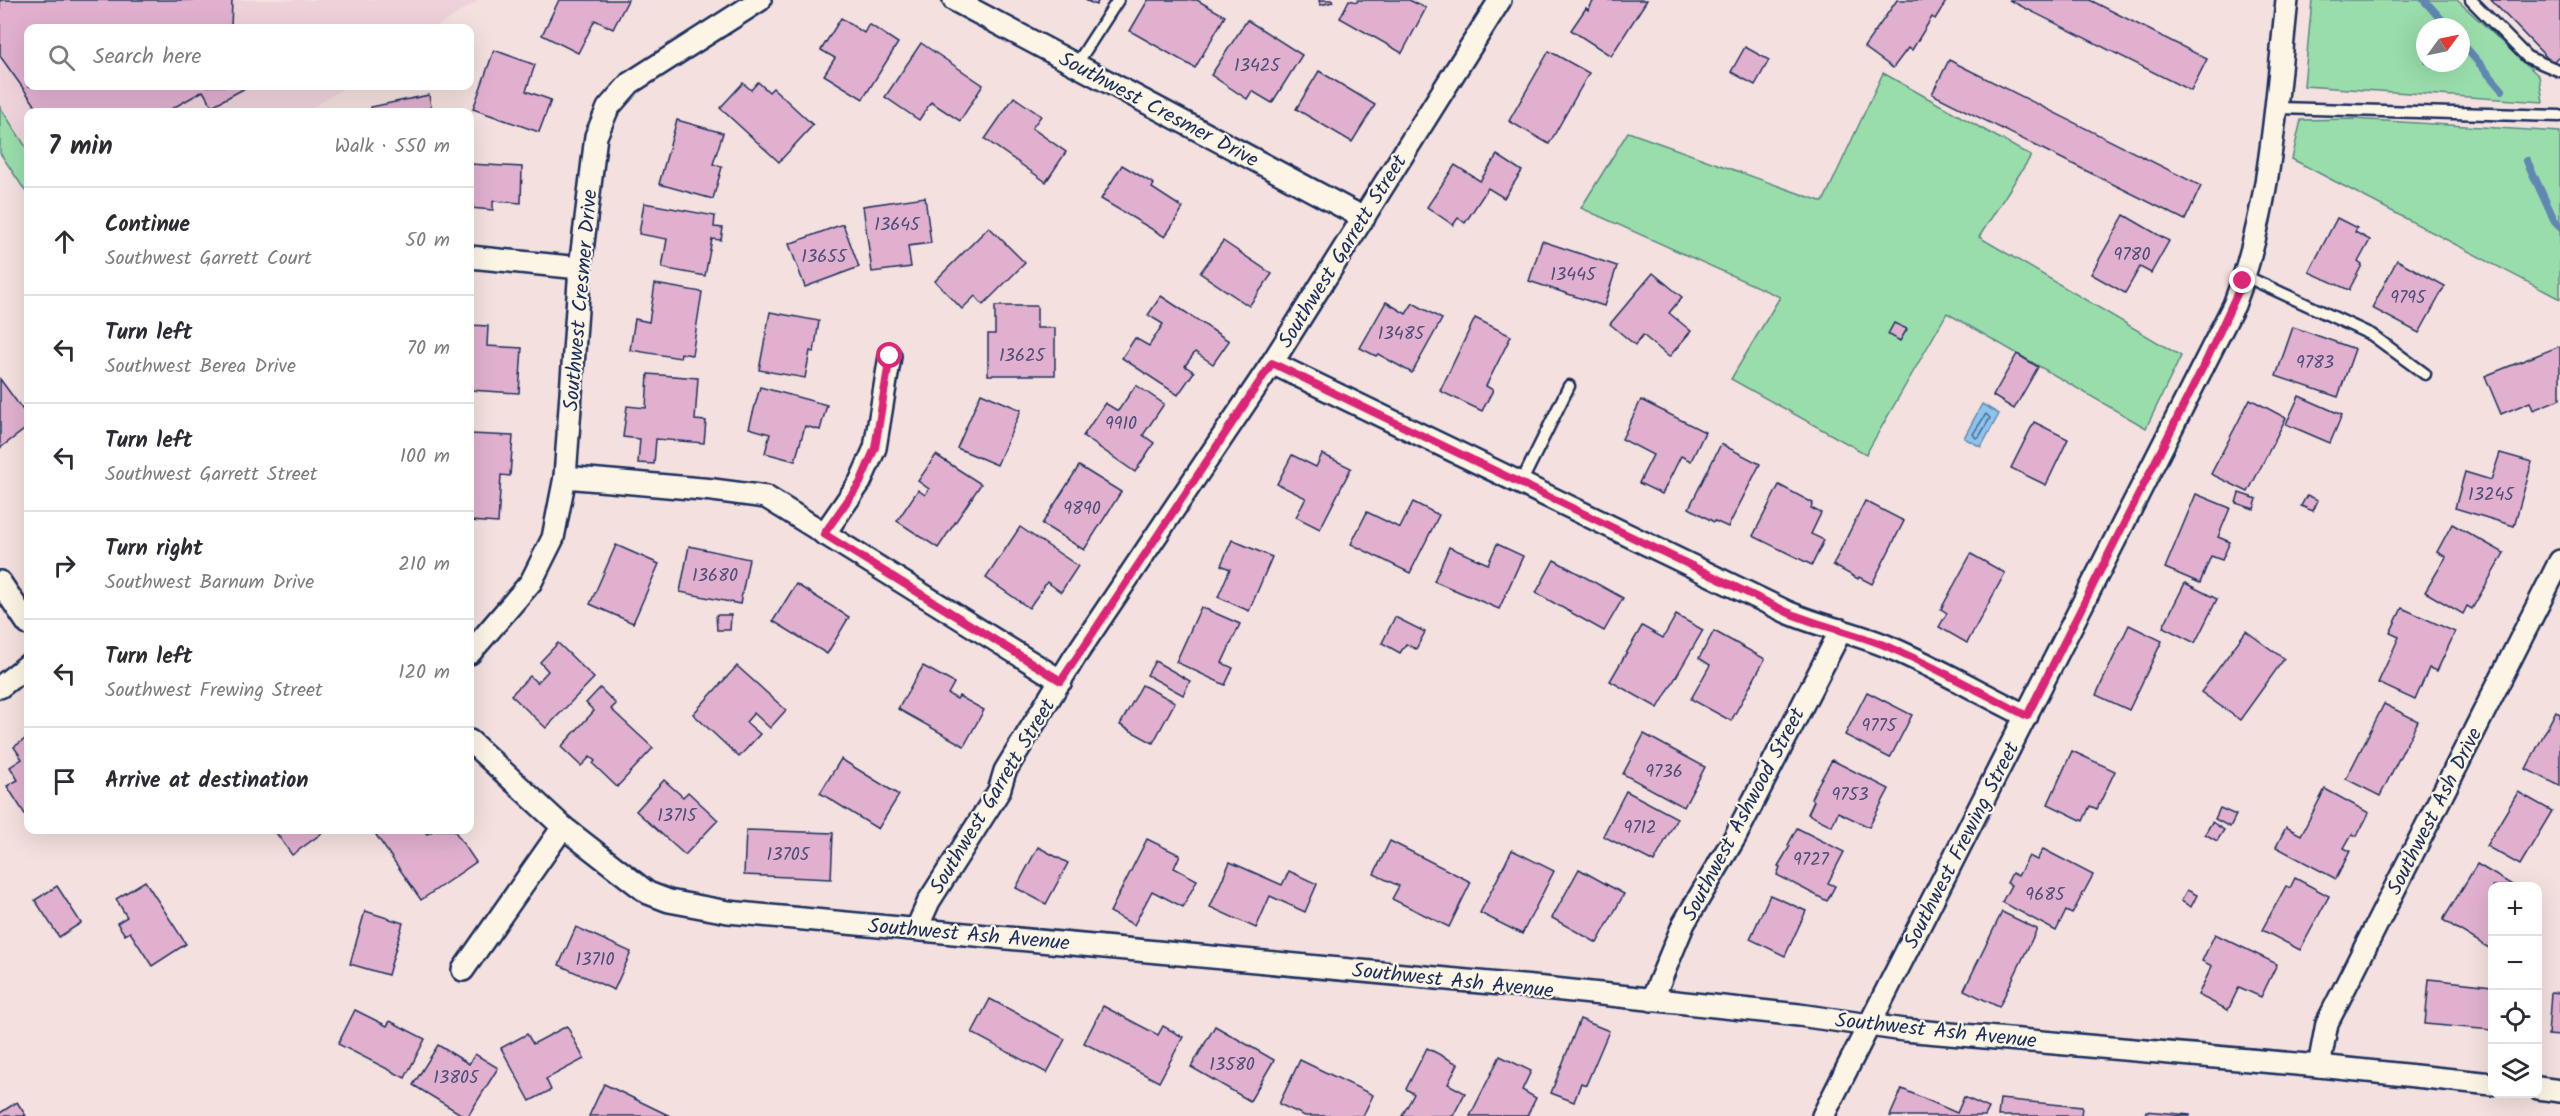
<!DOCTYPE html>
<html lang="en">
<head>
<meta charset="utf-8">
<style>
	:root { --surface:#fff; --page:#f7f7f7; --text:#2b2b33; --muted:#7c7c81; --line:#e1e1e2 }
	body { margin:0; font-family:Kalam,sans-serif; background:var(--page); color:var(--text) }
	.controls { position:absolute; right:18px; bottom:18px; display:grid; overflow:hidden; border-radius:12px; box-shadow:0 6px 24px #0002 }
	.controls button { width:54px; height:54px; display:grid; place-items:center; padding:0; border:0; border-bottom:2px solid var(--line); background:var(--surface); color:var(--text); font:30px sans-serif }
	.compass { position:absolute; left:2416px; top:18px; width:54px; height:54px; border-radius:50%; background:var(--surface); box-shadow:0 6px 24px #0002; rotate:57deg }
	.stop { position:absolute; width:18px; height:18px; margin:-14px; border:4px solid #db2777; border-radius:50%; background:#fff }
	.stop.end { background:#db2777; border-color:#fff; box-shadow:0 2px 6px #0008 }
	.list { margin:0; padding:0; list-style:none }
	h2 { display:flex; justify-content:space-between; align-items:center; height:78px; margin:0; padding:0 24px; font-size:26px }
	h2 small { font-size:20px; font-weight:400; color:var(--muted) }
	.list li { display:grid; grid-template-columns:39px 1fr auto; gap:18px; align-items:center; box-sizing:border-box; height:108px; padding:0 24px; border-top:2px solid var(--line) }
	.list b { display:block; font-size:22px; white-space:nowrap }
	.list p { margin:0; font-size:20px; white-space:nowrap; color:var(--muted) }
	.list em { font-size:20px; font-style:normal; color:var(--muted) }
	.icon { flex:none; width:33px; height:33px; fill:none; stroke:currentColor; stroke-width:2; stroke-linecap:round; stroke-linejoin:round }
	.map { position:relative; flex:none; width:2560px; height:1116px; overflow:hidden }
	.search { position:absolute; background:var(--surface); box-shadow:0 6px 24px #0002; left:24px; top:24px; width:450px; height:66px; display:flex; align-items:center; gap:15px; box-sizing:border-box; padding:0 21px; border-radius:12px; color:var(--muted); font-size:22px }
	.panel { position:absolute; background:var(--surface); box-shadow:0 6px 24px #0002; left:24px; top:108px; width:450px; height:726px; border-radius:12px }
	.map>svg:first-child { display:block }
	.built { fill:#eed2da }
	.green { fill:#99deaa; stroke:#5a8684; stroke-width:1.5; fill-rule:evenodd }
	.water { fill:#8ec4ec; stroke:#6088b3; stroke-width:1.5 }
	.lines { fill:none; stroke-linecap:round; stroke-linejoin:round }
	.shore { stroke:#496b97; stroke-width:1.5 }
	.stream { stroke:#6088b3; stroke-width:8 }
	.building { fill:#e1b0cf; stroke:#1b2f5e; stroke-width:1.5 }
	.lane-casing { stroke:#1b2f5e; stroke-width:15 }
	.street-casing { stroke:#1b2f5e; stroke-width:26 }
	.lane { stroke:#fcf5e5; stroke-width:10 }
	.street { stroke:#fcf5e5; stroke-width:21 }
	.route { stroke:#db2777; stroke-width:8 }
	.labels { text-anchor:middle; stroke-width:4.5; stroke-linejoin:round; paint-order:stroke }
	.number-label { font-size:18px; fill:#4c4f7a }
	.street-label { font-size:21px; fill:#1b2f5e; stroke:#fcf5e5 }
</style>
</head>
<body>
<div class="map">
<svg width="2560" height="1116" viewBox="0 0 2560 1116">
	<rect width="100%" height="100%" fill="#f4e0de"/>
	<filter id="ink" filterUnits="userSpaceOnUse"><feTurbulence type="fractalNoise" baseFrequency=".0167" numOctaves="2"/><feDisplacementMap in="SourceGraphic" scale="12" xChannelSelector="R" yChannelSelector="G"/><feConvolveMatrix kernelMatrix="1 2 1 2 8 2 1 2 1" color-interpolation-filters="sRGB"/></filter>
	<g filter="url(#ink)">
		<polygon class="built" points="0,0 479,0 435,28 28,28 28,86 347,86 305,112 28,112 28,195 0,153"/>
		<g class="green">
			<path d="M2312,0H2457L2539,76L2543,102L2304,86ZM2425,27H2461V63H2425Z"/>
			<polygon points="1883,73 2031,156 1979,237 2181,356 2146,428 1947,313 1866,454 1731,379 1780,297 1581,208 1628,132 1823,202"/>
			<polygon points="0,107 28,150 28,195 0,153"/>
			<polygon points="2353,119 2560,132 2560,299 2292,159 2301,120"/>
		</g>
		<polygon class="water" points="1982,404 1999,414 1981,447 1964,438"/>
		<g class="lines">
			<polygon class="shore" points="1986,414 1990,418 1979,437 1976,438 1973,434"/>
			<g class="stream">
				<polyline points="2424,0 2448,27"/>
				<polyline points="2461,42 2502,90"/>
				<polyline points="2527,161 2555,222 2560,227"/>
			</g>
		</g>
		<g class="building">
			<polygon points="0,0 232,0 231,28 28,28 28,86 249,86 212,106 203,91 166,112 40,112 0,56"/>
			<polygon points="559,0 628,0 613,29 595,20 578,53 542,35"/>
			<polygon points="1085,0 1099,0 1096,5"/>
			<polygon points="1148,0 1197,0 1225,16 1195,68 1130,31"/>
			<polygon points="1319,0 1332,0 1333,2 1320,5"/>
			<polygon points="1349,0 1357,2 1358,0 1409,0 1426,8 1402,53 1340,18"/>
			<polygon points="1594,0 1647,0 1611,56 1571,30 1586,8 1588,10"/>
			<polygon points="1897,0 1947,0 1935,19 1932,17 1912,50 1908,48 1893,68 1864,47"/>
			<polygon points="2009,0 2090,0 2207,59 2191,91"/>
			<polygon points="2491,0 2560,0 2560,55 2552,63"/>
			<polygon points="841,18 864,33 869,24 898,43 863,99 824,75 835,58 821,50"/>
			<polygon points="1247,20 1302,55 1272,103 1252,91 1247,99 1211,75"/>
			<polygon points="921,43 983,85 960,121 931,102 919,120 885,97"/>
			<polygon points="1745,47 1769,60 1755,85 1731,72"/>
			<polygon points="494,50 535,65 526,91 551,100 539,132 473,109"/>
			<polygon points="1549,51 1589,73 1549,144 1509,121"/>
			<polygon points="1949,60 2201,186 2185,220 1932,94"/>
			<polygon points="1319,71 1375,105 1352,142 1296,109"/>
			<polygon points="758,82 769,92 773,88 813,125 779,162 720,108 743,83 751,90"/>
			<polygon points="429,95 432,112 372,112 371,107"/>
			<polygon points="1014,97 1041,116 1032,128 1066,152 1046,182 985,139"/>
			<polygon points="677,120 723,133 713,164 722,167 713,199 659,184"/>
			<polygon points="1497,155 1522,171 1504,198 1488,188 1465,223 1458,218 1453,225 1427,207 1455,165 1480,181"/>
			<polygon points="470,164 522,167 521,203 493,201 493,210 470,208"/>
			<polygon points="1122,165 1154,184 1152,188 1183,208 1165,237 1101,199"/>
			<polygon points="925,197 931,243 908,246 911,267 872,272 863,206"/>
			<polygon points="644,203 715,216 714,227 723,228 721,240 712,239 705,276 662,268 667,239 639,234"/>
			<polygon points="2124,215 2169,241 2151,273 2140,267 2125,293 2091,274"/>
			<polygon points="2337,218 2357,228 2355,232 2370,240 2358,262 2362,265 2349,290 2309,272"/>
			<polygon points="843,224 859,267 805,287 789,244"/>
			<polygon points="989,227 1025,263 983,305 975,296 962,309 935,281"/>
			<polygon points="1223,241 1272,274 1249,306 1200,273"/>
			<polygon points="1542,241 1617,266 1604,306 1529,281"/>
			<polygon points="2397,260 2445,286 2419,333 2372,308"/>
			<polygon points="1653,273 1682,297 1669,313 1691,331 1669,357 1643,335 1635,345 1610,324"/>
			<polygon points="655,284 702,292 692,355 681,353 680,358 630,350 635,319 649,322"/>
			<polygon points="1161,296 1229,341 1213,364 1195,352 1185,366 1194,372 1178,395 1122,358 1135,338 1149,346 1163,324 1148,315"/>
			<polygon points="1386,302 1406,314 1413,303 1442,319 1412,373 1378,354 1376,356 1360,348"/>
			<polygon points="995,306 1037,306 1037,328 1055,328 1055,375 988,375 988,334 995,334"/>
			<polygon points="770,312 819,321 814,352 810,351 805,378 759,370"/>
			<polygon points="1475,318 1511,336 1486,386 1493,390 1482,411 1440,391"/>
			<polygon points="1894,323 1907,329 1900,341 1888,334"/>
			<polygon points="470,325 488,326 487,346 522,348 519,393 470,390"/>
			<polygon points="2293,327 2355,349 2338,397 2276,376"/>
			<polygon points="2560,346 2560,399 2533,410 2530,402 2501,414 2485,376"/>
			<polygon points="2017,354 2038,367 2014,409 1993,396"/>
			<polygon points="648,374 698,378 695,420 706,421 704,443 656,439 654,464 638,463 640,439 623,437 627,406 646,408"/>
			<polygon points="0,379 28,417 28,427 0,448"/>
			<polygon points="1136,385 1164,404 1143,435 1154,443 1135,472 1083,436 1105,403 1118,411"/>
			<polygon points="760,387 827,405 820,430 805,426 795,461 765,453 770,434 749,428"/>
			<polygon points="981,393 1021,410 997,465 957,448"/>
			<polygon points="2299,396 2342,415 2330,443 2286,424"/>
			<polygon points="2250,399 2286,418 2248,492 2211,474"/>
			<polygon points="1641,400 1705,432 1691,461 1681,456 1662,494 1639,483 1653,455 1622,439"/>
			<polygon points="2034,422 2068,439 2046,485 2011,468"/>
			<polygon points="470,434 513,436 510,476 501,475 498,523 470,521"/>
			<polygon points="1721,444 1760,464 1728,527 1715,521 1714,522 1689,508"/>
			<polygon points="2500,453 2532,462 2514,526 2455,508 2465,472 2491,480"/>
			<polygon points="1322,454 1351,468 1320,529 1296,517 1306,498 1277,484 1292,455 1316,467"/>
			<polygon points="936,455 981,484 938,548 897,521 918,490 925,495 929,489 918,481"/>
			<polygon points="1079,466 1121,492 1084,550 1042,524"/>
			<polygon points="1779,485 1813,503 1811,508 1821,513 1811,534 1824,540 1812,565 1753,536"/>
			<polygon points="2239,493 2257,499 2254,509 2236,503"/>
			<polygon points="2196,494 2230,508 2218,537 2230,542 2222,560 2211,556 2200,583 2165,568"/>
			<polygon points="2307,495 2318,500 2313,511 2301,506"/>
			<polygon points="1865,501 1904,521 1872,584 1859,577 1858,579 1833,565"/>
			<polygon points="1413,502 1439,515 1410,573 1351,544 1367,512 1400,528"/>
			<polygon points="2452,524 2504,553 2472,609 2467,606 2463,614 2425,592 2446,557 2437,552"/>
			<polygon points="1020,527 1078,566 1061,592 1047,582 1029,608 986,578"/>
			<polygon points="1232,540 1272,557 1249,611 1218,597 1230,569 1221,565"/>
			<polygon points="1497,544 1523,556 1499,609 1434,581 1449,547 1488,564"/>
			<polygon points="616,545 659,564 633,623 590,604"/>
			<polygon points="689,546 749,559 740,604 680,592"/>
			<polygon points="1971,554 2005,573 1967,643 1939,627 1947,613 1941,609"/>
			<polygon points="1554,560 1623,598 1604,631 1536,593"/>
			<polygon points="2185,583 2217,599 2195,643 2163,627"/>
			<polygon points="796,584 849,617 827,654 773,621"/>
			<polygon points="1201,607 1240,624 1222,663 1233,668 1225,685 1176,662"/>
			<polygon points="2402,608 2455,632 2437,671 2429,668 2415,700 2378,683 2399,637 2390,633"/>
			<polygon points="716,615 731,615 730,630 717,630"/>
			<polygon points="1676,615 1703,630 1658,708 1610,681 1642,626 1663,638"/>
			<polygon points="1395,617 1425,632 1416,649 1406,644 1400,653 1382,643"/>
			<polygon points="2129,625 2162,641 2129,710 2096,695"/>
			<polygon points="1714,631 1765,659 1731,721 1691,699 1710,665 1699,658"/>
			<polygon points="2246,631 2284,659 2240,720 2201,692"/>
			<polygon points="558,643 594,678 546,728 511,695 530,676 537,683 548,671 540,662"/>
			<polygon points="1155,661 1190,681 1183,695 1147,675"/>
			<polygon points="737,666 786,710 770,728 754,713 746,722 760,734 739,757 693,714"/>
			<polygon points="923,666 954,683 948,694 957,699 959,696 984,710 964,746 898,709"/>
			<polygon points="1142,685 1175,702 1153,743 1120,725"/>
			<polygon points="600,688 616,704 611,709 653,748 617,787 593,764 595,761 590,757 581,766 561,747 594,711 586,703"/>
			<polygon points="1867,692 1912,715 1890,758 1845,735"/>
			<polygon points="2384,704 2418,721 2380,796 2346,779"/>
			<polygon points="2556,711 2560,714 2560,786 2526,769"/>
			<polygon points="1644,734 1705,767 1684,807 1623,774"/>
			<polygon points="28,737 28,819 7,786 18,780 10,767 22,759 14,747"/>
			<polygon points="2072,751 2115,771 2097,809 2090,806 2083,821 2048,804"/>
			<polygon points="841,759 899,795 878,829 820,793"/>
			<polygon points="1832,760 1889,789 1869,827 1838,812 1832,826 1808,814 1814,801 1811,799 1816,788"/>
			<polygon points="664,780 683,797 688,792 718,820 685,855 636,811"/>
			<polygon points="2325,789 2369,813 2357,836 2352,834 2344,848 2350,851 2336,879 2276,847 2286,827 2301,835"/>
			<polygon points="1626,791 1677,818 1654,862 1603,836"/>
			<polygon points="2518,792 2552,811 2520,865 2486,846"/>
			<polygon points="2220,808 2236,815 2230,827 2215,819"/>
			<polygon points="2212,822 2224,830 2217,841 2205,834"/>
			<polygon points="1797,828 1844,852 1828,883 1835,886 1827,901 1777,875 1780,867 1778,866 1790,846 1788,845"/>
			<polygon points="274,830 320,830 322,833 292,855"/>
			<polygon points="384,830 424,830 427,834 434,830 454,830 476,862 421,900 376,835"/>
			<polygon points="746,830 833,833 831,879 744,875"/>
			<polygon points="1147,839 1180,855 1174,868 1197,880 1183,907 1152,891 1134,925 1110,912"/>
			<polygon points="1390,841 1471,882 1449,927 1392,899 1399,886 1374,874"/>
			<polygon points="1038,847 1068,863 1046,904 1016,888"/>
			<polygon points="2043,849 2093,875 2072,914 2066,911 2056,931 2002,902 2011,885 2007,883 2012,873 2018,876 2029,856 2037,860"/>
			<polygon points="1512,850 1554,871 1522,934 1480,913"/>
			<polygon points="1230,862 1282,885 1289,871 1317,884 1305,912 1270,896 1256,928 1210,907"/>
			<polygon points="2477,864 2514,886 2492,886 2492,950 2443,920"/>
			<polygon points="1579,869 1624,894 1597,943 1552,918"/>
			<polygon points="2295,878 2329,896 2300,950 2262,930 2286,886 2290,888"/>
			<polygon points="145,881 186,944 152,966 130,932 125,935 117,923 127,917 116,899"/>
			<polygon points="57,886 81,923 59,937 35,900"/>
			<polygon points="2187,890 2197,895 2191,907 2181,901"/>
			<polygon points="1770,895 1806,911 1785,956 1750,939"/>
			<polygon points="365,911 403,923 388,975 350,964"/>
			<polygon points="2002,912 2037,929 1999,1007 1964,990"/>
			<polygon points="576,927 631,952 614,990 559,965"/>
			<polygon points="2215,934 2277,964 2261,997 2239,987 2228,1010 2198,995 2212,966 2202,961"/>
			<polygon points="2429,979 2492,986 2492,1030 2425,1024"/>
			<polygon points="2551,992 2560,993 2560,1036 2548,1035"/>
			<polygon points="990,999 1065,1039 1047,1073 972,1033"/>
			<polygon points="1103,1006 1158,1035 1163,1026 1183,1037 1159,1082 1084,1043"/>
			<polygon points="355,1010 387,1026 390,1021 425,1039 405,1078 338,1044"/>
			<polygon points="1580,1019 1609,1031 1586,1085 1581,1083 1574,1102 1551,1093"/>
			<polygon points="567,1026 584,1059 546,1079 551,1090 530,1101 501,1048 527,1034 533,1044"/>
			<polygon points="1215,1026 1274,1060 1250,1101 1191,1067"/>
			<polygon points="438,1045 469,1064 475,1054 498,1068 468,1116 464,1116 413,1085"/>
			<polygon points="1427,1048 1458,1064 1448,1084 1465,1093 1453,1116 1402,1116 1414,1094 1406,1089"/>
			<polygon points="1500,1056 1531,1071 1522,1090 1536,1098 1527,1116 1470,1116"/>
			<polygon points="1300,1060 1373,1095 1363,1116 1305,1116 1279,1104"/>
			<polygon points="604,1084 670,1116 589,1116"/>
			<polygon points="1902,1089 1957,1113 1964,1097 1989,1108 1985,1116 1890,1116"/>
			<polygon points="2000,1099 2082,1107 2081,1116 1998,1116"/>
			<polygon points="17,1102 26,1116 0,1116 0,1113"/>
			<polygon points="2146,1111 2190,1115 2190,1116 2145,1116"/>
		</g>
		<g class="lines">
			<defs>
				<g id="lane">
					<polyline points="2471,0 2527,57 2560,71"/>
					<polyline points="1076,65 1118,0"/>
					<polyline points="2276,108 2560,116"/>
					<polyline points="2245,276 2372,335 2425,374"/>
					<polyline points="1521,483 1569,386"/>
				</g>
				<g id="street">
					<polyline points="954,0 1364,218"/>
					<polyline points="470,257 580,268"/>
					<path d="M1272,363L1787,612C1821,627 1857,633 1891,648C1938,668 1982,694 2027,716"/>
					<polyline points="565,477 713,490 766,497 1061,681"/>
					<polyline points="824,534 860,482 875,448 890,356"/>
					<polyline points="0,582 28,624"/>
					<polyline points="470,653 531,582 553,538 565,477 580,268 596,136 608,108 630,83 760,0"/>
					<polyline points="0,687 28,665"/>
					<polyline points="470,741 563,827 648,893 669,901 728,912 1544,988 1799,1015 1904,1030 2319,1066 2492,1084"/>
					<polyline points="917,928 929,901 999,791 1005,771 1074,658 1272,363 1500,0"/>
					<polyline points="463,970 563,827"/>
					<polyline points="1652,1000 1684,923 1735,837 1841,630"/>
					<polyline points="2319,1066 2327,1023 2560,561"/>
					<polyline points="2538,1088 2560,1091"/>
					<path d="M1823,1116L2234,305C2271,208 2276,103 2287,0"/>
				</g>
			</defs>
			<use href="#lane" class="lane-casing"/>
			<use href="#street" class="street-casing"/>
			<use href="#lane" class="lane"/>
			<use href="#street" class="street"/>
		</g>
	</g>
	<g class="lines" filter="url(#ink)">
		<path class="route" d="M890,356L875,448L860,483L824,534L1061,681L1272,363L1787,612C1821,627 1857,633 1891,648C1938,668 1982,693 2027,716L2207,359L2243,281"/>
	</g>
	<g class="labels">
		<g class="number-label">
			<text x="1257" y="71">13425</text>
			<text x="897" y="230">13645</text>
			<text x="2132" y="260">9780</text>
			<text x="824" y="262">13655</text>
			<text x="1573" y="280">13445</text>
			<text x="2408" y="303">9795</text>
			<text x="1401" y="339">13485</text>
			<text x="1022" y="361">13625</text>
			<text x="2315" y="368">9783</text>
			<text x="1121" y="429">9910</text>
			<text x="2491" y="500">13245</text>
			<text x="1082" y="514">9890</text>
			<text x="715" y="581">13680</text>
			<text x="1879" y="731">9775</text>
			<text x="1664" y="777">9736</text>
			<text x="1850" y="800">9753</text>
			<text x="677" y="821">13715</text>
			<text x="1640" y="833">9712</text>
			<text x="788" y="860">13705</text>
			<text x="1811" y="865">9727</text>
			<text x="2045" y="900">9685</text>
			<text x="595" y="965">13710</text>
			<text x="1232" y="1070">13580</text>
			<text x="456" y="1083">13805</text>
		</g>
		<g class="street-label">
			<text transform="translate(1159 109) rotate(28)" y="7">Southwest Cresmer Drive</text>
			<text transform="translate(1342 251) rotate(-58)" y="7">Southwest Garrett Street</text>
			<text transform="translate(580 300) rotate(-85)" y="7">Southwest Cresmer Drive</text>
			<text transform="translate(992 796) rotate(-59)" y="7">Southwest Garrett Street</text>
			<text transform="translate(2434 811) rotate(-63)" y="7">Southwest Ash Drive</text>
			<text transform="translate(1743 814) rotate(-62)" y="7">Southwest Ashwood Street</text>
			<text transform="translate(1961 845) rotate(-63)" y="7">Southwest Frewing Street</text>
			<text transform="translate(969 934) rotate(5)" y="7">Southwest Ash Avenue</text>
			<text transform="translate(1453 980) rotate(6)" y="7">Southwest Ash Avenue</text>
			<text transform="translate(1936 1030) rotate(6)" y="7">Southwest Ash Avenue</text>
		</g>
	</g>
</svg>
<div class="controls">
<button>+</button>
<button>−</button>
<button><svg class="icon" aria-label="locate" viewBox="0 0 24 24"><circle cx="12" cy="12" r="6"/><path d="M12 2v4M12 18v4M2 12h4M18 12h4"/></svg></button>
<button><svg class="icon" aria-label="layers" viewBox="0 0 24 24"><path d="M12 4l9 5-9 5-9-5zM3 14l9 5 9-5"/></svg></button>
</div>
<svg class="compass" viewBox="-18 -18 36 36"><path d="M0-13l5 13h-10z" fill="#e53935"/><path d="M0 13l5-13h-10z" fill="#7c7c81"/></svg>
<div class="stop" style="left:890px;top:356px"></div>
<div class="stop end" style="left:2243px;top:281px"></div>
<div class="search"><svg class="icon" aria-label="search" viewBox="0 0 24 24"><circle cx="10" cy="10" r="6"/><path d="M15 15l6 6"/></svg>Search here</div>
<section class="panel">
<h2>7 min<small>Walk · 550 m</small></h2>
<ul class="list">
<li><svg class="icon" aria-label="ahead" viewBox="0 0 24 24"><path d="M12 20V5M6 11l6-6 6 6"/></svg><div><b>Continue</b><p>Southwest Garrett Court</p></div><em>50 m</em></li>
<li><svg class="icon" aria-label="left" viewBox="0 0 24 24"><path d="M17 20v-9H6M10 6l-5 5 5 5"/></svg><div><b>Turn left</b><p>Southwest Berea Drive</p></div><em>70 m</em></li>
<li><svg class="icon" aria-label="left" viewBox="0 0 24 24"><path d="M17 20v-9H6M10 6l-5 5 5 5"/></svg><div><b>Turn left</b><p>Southwest Garrett Street</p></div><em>100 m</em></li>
<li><svg class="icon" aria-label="right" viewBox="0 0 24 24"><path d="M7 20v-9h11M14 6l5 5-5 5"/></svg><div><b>Turn right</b><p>Southwest Barnum Drive</p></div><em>210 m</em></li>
<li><svg class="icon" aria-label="left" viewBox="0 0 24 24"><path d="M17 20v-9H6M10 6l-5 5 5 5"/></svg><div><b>Turn left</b><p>Southwest Frewing Street</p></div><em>120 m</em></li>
<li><svg class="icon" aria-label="arrive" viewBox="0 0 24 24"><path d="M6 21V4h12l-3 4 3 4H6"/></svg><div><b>Arrive at destination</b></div></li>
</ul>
</section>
</div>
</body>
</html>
